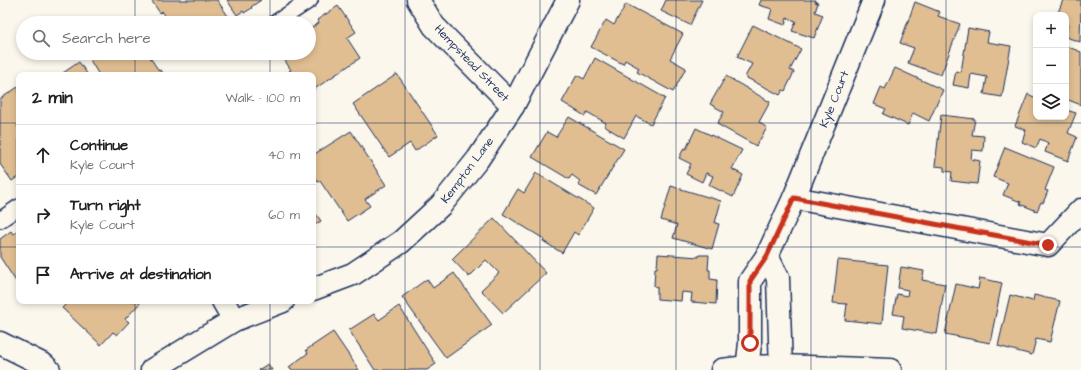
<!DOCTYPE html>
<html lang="en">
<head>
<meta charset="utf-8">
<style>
	:root { --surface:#fff; --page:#f6f6f6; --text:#202124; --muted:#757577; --line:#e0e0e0 }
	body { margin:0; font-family:"Architects Daughter",sans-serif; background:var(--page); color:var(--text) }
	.controls { position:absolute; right:12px; top:12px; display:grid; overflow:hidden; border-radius:8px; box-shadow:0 2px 6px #0003 }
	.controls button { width:36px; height:36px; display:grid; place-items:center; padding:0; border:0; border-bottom:1px solid var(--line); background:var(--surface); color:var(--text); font:20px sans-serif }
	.stop { position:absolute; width:12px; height:12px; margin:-9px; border:3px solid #c8321e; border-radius:50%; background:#fff }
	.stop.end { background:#c8321e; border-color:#fff; box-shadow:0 1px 4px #0008 }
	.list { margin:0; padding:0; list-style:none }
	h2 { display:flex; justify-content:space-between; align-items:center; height:52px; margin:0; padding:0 16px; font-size:17px }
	h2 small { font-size:13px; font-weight:400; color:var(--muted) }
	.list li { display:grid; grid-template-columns:26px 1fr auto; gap:12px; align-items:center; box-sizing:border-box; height:60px; padding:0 16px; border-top:1px solid var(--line) }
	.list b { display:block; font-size:15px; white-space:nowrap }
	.list p { margin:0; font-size:13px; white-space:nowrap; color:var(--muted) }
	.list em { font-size:13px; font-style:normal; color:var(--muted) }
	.icon { flex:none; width:22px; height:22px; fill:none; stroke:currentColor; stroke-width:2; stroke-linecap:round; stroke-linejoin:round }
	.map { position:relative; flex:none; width:1081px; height:370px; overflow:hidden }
	.search { position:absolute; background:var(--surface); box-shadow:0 2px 6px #0003; left:16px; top:16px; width:300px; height:44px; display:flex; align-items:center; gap:10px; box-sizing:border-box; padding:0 14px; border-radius:22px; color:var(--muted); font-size:15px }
	.panel { position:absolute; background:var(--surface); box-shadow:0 2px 6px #0003; left:16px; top:72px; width:300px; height:232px; border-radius:8px }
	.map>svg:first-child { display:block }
	.building { fill:#e0be92; stroke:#1b2f5e }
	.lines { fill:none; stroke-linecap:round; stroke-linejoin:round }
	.service-casing { stroke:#1b2f5e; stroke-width:18 }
	.minor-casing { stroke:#1b2f5e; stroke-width:25 }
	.secondary-casing { stroke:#1b2f5e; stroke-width:25 }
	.service { stroke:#fbf7ec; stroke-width:15 }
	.minor { stroke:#fbf7ec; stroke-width:22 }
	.secondary { stroke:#fbf7ec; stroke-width:22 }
	.route { stroke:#c8321e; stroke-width:5 }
	.grid { fill:none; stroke:#1b2f5e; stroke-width:1; stroke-opacity:0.55 }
	.labels { text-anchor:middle; stroke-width:3; stroke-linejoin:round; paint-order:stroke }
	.street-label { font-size:12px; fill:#1b2f5e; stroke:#fbf7ec }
</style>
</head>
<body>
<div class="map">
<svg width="1081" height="370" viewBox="0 0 1081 370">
	<rect width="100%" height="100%" fill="#fbf7ec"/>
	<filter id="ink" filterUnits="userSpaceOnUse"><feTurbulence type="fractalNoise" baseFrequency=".025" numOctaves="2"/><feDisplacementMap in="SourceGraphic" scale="8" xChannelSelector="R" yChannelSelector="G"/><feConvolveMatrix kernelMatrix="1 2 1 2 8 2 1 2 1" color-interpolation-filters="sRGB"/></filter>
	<g filter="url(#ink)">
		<g class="building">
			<polygon points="151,0 217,0 228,16 218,23 170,23 162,11 160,13"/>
			<polygon points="227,0 261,0 251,7 252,8 244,13 243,11 237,15"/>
			<polygon points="666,0 702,0 690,25 661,11"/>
			<polygon points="761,0 816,0 815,2 818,3 815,12 823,15 814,38 792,31 796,21 787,18 785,25 769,19 772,9 759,5"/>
			<polygon points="1063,0 1081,0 1080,42 1066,37 1068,24 1066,24 1066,15 1057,15"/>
			<polygon points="915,2 940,12 938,16 960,24 941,75 908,63 914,48 900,43"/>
			<polygon points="626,4 683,34 670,59 686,68 673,92 637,72 639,68 625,60 623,64 591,47 606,20 614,25"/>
			<polygon points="338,6 356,32 347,38 360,58 313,90 313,75 291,75 289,71 291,70 280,53 309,53 309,29 319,23 317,20"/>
			<polygon points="753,25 801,49 790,70 794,72 785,91 783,90 780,95 745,77 752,64 737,57"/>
			<polygon points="968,28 989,32 987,42 1011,46 1002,97 984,94 987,77 971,74 969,88 953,85 956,71 961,72"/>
			<polygon points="1066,46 1081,52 1081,105 1066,99"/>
			<polygon points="101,53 147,53 159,71 161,70 164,75 99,75 90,60"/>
			<polygon points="595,58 665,98 651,124 636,116 624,138 604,126 606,123 587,112 585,116 562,102 577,75 584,79"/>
			<polygon points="79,62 88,75 60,75"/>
			<polygon points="895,68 943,90 929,121 913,113 908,125 883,114 886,109 874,104 881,87 885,89"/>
			<polygon points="397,74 438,135 415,151 410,143 389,157 353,104"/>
			<polygon points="726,76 770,102 759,122 767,128 756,146 717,124 724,112 710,104"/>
			<polygon points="18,87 19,89 19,125 17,126 19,129 19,176 12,181 0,164 0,99"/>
			<polygon points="1028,94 1036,98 1036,117 1066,117 1066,110 1076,113 1068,133 1077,137 1068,161 1045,152 1048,143 1040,139 1036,148 1022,142 1026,130 1015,126"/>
			<polygon points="941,115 975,119 972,135 984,136 983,151 972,150 971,159 980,161 977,184 951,181 952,172 944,171 944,167 935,166"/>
			<polygon points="569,117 624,149 596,195 578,185 580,181 572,175 569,179 532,157 547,132 556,137"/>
			<polygon points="696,128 742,150 732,169 743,175 733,197 709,185 713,176 706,173 702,182 686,174 691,164 679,158 684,148 686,149"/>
			<polygon points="351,131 386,185 365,199 370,206 347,221 320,181 318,182 313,175 313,155"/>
			<polygon points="1005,147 1054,167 1045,190 1048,191 1043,203 1041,202 1037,211 1020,204 1021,202 1003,195 1008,183 993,177"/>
			<polygon points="536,173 594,208 578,235 574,232 562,253 543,241 544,239 503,214 518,189 524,193"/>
			<polygon points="671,186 721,201 715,223 719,224 712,249 673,238 677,225 661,220"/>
			<polygon points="313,210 321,221 313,226"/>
			<polygon points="494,218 546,273 503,313 481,290 499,273 486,260 469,277 452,259"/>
			<polygon points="11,231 13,234 19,231 19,286 0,257 0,239"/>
			<polygon points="658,254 699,257 699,255 709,255 708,270 710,270 710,279 717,280 716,304 691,302 692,293 682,292 681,301 657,299 657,287 654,286 655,268 657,268"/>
			<polygon points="838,260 888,265 882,324 845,320 847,304 833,303"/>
			<polygon points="901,267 924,271 922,280 945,284 937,334 902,328 904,316 893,314 897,294 907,296 908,290 898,288"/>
			<polygon points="454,273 492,325 446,358 402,297 427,279 433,288"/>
			<polygon points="980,278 1002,283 990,343 945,334 956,284 978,289"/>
			<polygon points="1010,295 1033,301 1034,295 1060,301 1050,342 1036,339 1032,355 998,346"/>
			<polygon points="69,301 142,301 125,319 129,322 117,335 113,332 101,345 62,308"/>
			<polygon points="399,306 436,364 427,370 375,370 349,330 374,314 379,320"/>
			<polygon points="333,332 359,370 291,370 289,367 308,353 306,350"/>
			<polygon points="268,364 272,370 258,370"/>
		</g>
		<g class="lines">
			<defs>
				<g id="service">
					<polyline points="275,23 310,0"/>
					<polyline points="0,220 19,207"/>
				</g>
				<g id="minor">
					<polyline points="418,0 434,26 513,106"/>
					<polyline points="794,198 1048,245 1081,210"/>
					<polyline points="767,256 778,278 781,370"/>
					<polyline points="313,289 353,274 401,242 441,205 478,159 513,106 568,0"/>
					<polyline points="223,301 234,320"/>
					<polyline points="0,343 44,365 49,370"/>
					<polyline points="152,370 234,320 283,301"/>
					<polyline points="747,370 750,343 750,281 767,256 794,198 874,0"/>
				</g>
				<polyline id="secondary" points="722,370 747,367 781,366 890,370"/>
			</defs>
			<use href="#service" class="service-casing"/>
			<use href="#minor" class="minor-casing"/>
			<use href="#secondary" class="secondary-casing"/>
			<use href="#service" class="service"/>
			<use href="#minor" class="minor"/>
			<use href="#secondary" class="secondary"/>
		</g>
	</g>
	<g class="lines" filter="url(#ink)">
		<polyline class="route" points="750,343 750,281 767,256 794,198 1048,245"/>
	</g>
	<path class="grid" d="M135,0V23M270,0V23M405,0V370M540,0V370M676,0V370M811,0V370M946,0V370M135,53V75M270,53V75M0,123H19M313,123H1081M0,247H19M313,247H1081M135,301V370M270,301V370"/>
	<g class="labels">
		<g class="street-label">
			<text transform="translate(472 63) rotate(46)" y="4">Hempstead Street</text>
			<text transform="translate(834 99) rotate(-68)" y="4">Kyle Court</text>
			<text transform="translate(467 170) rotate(-53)" y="4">Kempton Lane</text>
		</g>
	</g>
</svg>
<div class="controls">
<button>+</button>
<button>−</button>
<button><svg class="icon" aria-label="layers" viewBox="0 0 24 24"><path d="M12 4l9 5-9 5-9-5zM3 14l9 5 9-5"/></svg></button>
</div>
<div class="stop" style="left:750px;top:343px"></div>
<div class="stop end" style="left:1048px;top:245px"></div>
<div class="search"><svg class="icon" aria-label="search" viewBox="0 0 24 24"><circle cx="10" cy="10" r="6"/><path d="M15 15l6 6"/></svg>Search here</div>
<section class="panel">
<h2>2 min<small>Walk · 100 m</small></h2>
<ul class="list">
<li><svg class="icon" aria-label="ahead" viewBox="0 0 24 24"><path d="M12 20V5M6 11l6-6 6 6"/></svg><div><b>Continue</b><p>Kyle Court</p></div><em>40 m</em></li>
<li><svg class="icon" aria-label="right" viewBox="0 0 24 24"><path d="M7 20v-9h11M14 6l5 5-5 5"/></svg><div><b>Turn right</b><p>Kyle Court</p></div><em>60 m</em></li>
<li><svg class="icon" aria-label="arrive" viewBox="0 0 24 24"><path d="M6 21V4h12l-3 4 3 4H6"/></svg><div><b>Arrive at destination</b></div></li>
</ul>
</section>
</div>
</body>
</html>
